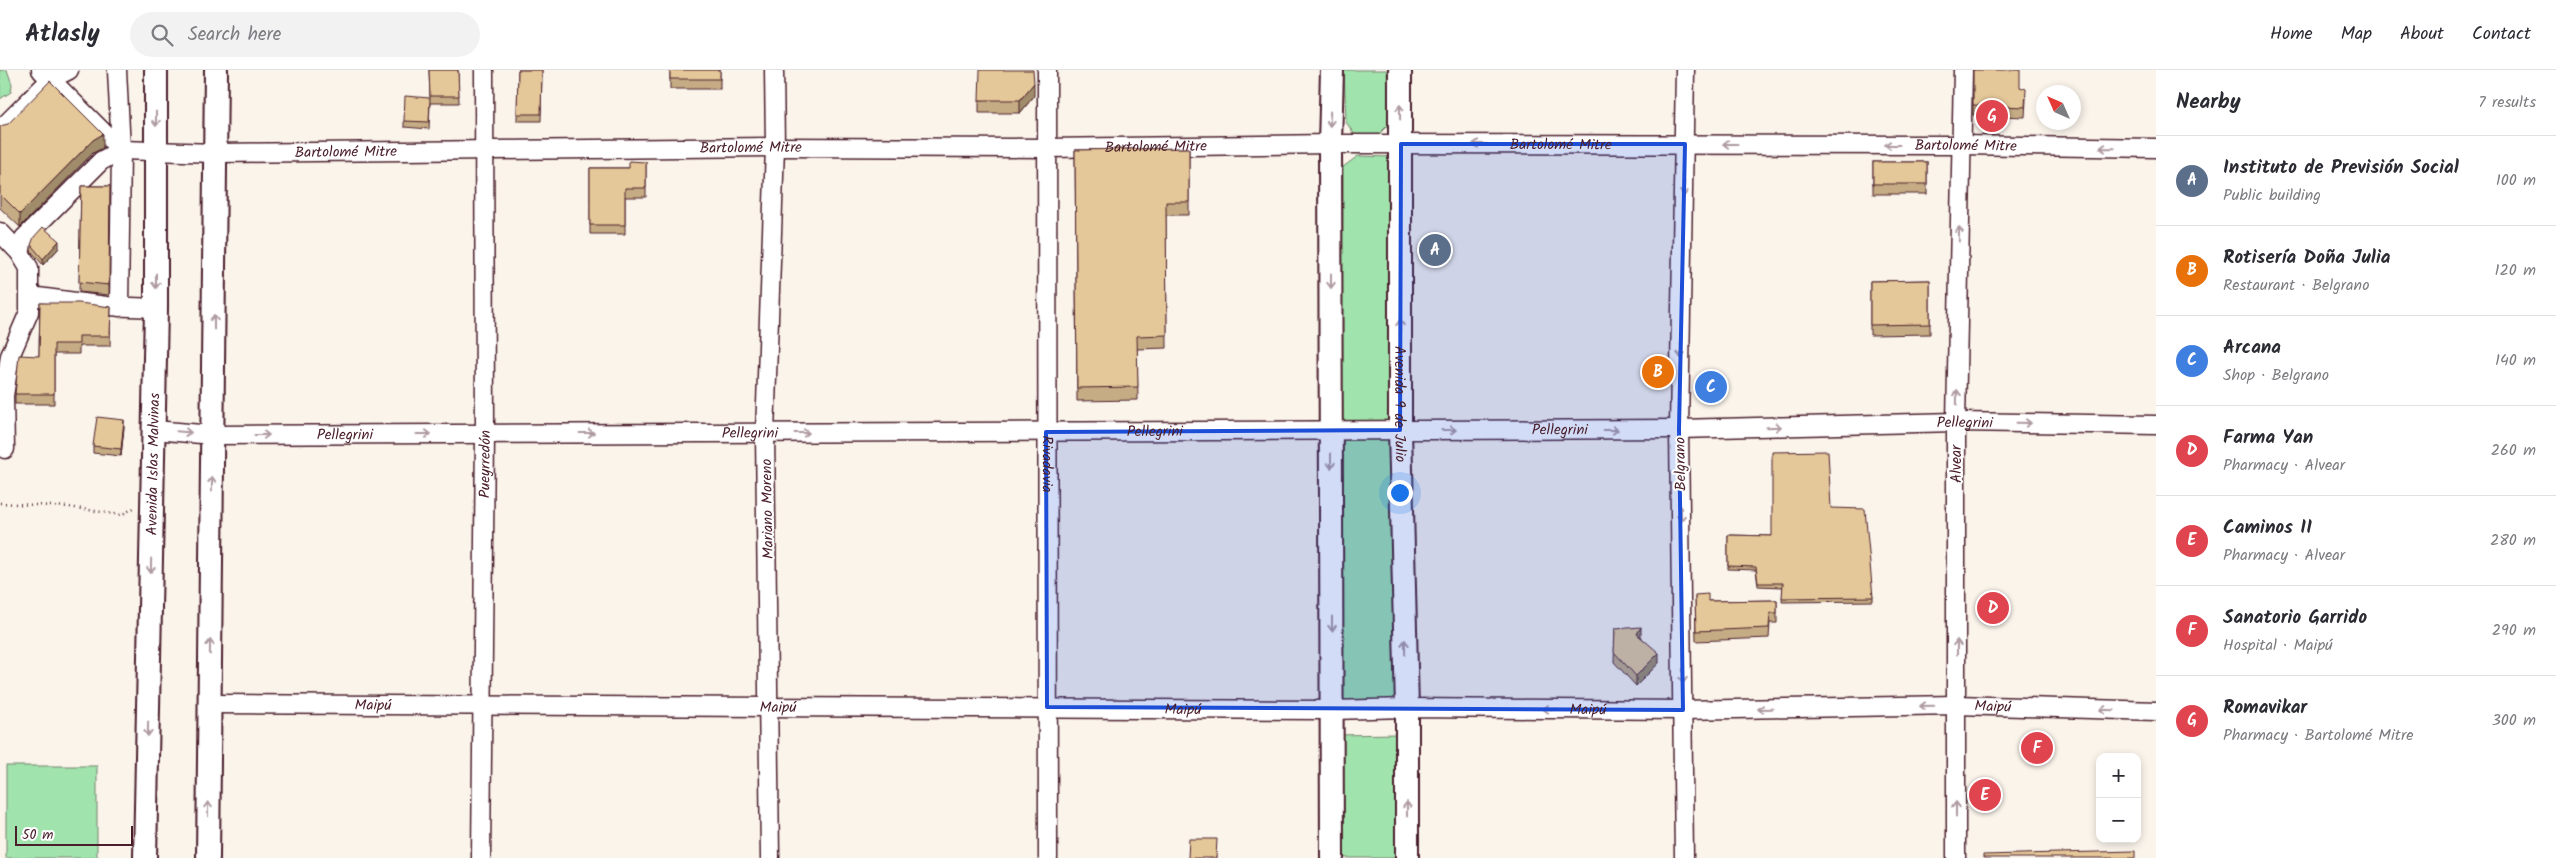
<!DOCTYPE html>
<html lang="en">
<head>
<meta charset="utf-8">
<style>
	:root { --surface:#fff; --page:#f2f2f3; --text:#2b2b33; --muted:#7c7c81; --line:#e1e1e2; --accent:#4a1f2b }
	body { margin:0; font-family:Kalam,sans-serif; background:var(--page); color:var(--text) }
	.controls { position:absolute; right:15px; bottom:15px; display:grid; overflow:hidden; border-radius:10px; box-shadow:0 2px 8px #0003 }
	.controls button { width:45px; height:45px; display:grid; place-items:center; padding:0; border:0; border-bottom:1px solid var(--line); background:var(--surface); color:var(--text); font:25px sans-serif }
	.compass { position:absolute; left:2036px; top:15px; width:45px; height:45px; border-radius:50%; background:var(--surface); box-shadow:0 2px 8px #0003; rotate:315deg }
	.scale { position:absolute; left:15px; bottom:12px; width:118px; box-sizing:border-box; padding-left:5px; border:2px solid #4a1f2b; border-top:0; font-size:14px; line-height:18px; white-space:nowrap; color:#4a1f2b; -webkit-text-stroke:4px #fff; paint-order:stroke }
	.you { position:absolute; left:1399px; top:422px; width:18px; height:18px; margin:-12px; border:4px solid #fff; border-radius:50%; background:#1a73e8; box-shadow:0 0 0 8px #1a73e833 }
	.badge { display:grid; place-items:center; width:32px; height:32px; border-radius:50%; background:var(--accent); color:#fff; font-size:16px; font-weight:700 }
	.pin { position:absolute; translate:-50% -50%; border:2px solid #fff; box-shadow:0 1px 5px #0006 }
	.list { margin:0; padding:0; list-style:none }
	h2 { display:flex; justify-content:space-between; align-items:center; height:65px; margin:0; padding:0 20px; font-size:21px }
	h2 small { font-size:16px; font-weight:400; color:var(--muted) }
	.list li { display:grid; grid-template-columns:32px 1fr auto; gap:15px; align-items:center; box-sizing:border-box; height:90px; padding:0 20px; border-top:1px solid var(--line) }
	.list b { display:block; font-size:19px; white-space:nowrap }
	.list p { margin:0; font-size:16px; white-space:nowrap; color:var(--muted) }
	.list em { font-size:16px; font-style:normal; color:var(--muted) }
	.icon { flex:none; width:28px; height:28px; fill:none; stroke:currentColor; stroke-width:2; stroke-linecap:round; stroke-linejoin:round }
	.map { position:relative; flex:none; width:2156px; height:788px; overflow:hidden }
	header { display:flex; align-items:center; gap:30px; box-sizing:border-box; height:70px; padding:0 25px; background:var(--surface); border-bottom:1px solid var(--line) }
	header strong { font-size:24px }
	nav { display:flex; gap:28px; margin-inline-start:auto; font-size:18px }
	.search { width:350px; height:45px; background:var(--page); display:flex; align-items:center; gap:12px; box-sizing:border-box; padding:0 18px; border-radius:28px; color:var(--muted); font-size:19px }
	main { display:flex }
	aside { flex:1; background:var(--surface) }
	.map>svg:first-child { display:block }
	.green { fill:#a0e3ad; stroke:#75816c }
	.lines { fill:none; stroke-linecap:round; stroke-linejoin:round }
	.minor-casing { stroke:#4a1f2b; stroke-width:21 }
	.major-casing { stroke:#4a1f2b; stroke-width:26 }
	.path { stroke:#4a1f2b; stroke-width:2.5; stroke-dasharray:1 4; stroke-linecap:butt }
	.minor { stroke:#fff; stroke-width:18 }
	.major { stroke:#fff; stroke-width:22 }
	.wall { fill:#c5ac84; stroke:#4a1f2b }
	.shaded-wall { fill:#a08c6b; stroke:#4a1f2b }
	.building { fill:#e5c899; stroke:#4a1f2b }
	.oneway { stroke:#ae9aa0 }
	.marked { fill:#1d4ed8; fill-opacity:0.2; stroke:#1d4ed8; stroke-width:4; stroke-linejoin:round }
	.labels { text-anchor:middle; stroke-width:4; stroke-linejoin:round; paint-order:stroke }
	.street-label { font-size:15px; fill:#4a1f2b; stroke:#fff }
</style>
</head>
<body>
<header>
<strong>Atlasly</strong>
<div class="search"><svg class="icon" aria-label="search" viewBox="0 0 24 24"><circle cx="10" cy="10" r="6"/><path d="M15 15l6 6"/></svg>Search here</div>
<nav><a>Home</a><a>Map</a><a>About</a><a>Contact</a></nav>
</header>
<main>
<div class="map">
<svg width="2156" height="788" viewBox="0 0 2156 788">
	<rect width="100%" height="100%" fill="#faf4eb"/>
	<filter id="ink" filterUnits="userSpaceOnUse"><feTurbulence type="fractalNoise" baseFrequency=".02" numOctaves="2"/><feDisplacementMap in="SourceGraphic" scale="10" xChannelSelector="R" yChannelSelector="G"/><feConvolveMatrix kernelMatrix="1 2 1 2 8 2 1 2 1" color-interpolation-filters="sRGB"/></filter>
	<g filter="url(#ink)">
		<g class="green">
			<polygon points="0,0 7,0 12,14 11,22 0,29"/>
			<polygon points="1344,0 1387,0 1389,54 1377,66 1355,65 1346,52"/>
			<polygon points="1358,86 1391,87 1400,355 1342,355 1343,97"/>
			<polygon points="1343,365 1400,366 1404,632 1338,633"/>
			<polygon points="1400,664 1400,788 1332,788 1334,665"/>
			<rect x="6" y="696" width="91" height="92"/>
		</g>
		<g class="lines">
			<defs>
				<g id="minor">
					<polyline points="41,0 121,80"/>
					<polyline points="117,0 121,80 119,237"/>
					<path id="s1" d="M1047,0L1048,788"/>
					<polyline points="0,60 51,9 69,0"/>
					<polyline points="0,162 20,183"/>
					<polyline points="30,226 106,236 156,238"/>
					<path id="s2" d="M154,360L213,365L1679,359L1956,352L2156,355"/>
					<path id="s3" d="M5,379L4,326L10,286L29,242V198L20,183L24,168L101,91L121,80L215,83L775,77L1047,78L1330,74L1960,75L2156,78"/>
					<path id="s4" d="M209,634L1332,640L1407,638L1683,640L1957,635L2156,641"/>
					<path id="s5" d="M481,788L485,364L484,0"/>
					<polyline points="770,788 765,363 775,77 774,0"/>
					<polyline points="1684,788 1679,359 1685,0"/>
					<polyline points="1956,788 1956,352 1963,0"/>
				</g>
				<g id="major">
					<polyline points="1332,0 1330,74 1332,788"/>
					<path id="s6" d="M1400,0V360L1407,638V788"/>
					<path id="s7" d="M145,788L156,238V0"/>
					<polyline points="208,788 216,0"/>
				</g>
			</defs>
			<use href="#minor" class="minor-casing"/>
			<use href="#major" class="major-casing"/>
			<polyline class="path" points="0,433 69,437 121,445 134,438"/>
			<use href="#minor" class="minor"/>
			<use href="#major" class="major"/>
		</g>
		<g class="wall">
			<polygon points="429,0 458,0 459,33 430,33 429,59 404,57 404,51 430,28"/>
			<polygon points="518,0 542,0 541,51 517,51"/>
			<rect x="670" y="0" width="50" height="19"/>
			<polygon points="1973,0 2020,17 2026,30 2025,47 1973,45"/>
			<polygon points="1034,26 1020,43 979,43 979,30"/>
			<polygon points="0,56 103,78 93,83 20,157 0,138"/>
			<polygon points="1189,78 1189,145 1166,145 1167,278 1137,279 1138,330 1077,331 1075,80"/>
			<polygon points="646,92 646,127 625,127 625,164 590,164 590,98 629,98"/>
			<rect x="1873" y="92" width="54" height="32"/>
			<polygon points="81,116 110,116 109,225 79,222"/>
			<polygon points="31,175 59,178 43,195 31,181"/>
			<polygon points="1930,210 1930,264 1870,265 1870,211"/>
			<polygon points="40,233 111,237 110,276 79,276 79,284 54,284 54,334 15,334 15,324 39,286"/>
			<polygon points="124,357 121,386 93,383 93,376"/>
			<polygon points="1831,438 1873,527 1873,531 1782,532 1783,517 1758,516 1756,500 1728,499 1728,465 1772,466"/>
			<polygon points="1695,525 1708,531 1777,530 1777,553 1770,553 1769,568 1696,571"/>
			<polygon points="1615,559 1641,566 1659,593 1636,616 1614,592"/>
		</g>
		<g class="shaded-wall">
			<polygon points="1034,13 1034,26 1020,43 1020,30"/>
			<polygon points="103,64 103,78 93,83 20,157 20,144 93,70"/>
			<polygon points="59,171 59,178 43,195 43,189"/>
			<polygon points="124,350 124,357 121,386 121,379"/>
			<polygon points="1641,557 1641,567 1637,564"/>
			<polygon points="1659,583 1659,593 1636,616 1636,606"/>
		</g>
		<g class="building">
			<polygon points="429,0 458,0 459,26 430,26"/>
			<polygon points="518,0 542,0 541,44 517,44"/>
			<rect x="670" y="0" width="50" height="9"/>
			<polygon points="980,0 1033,0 1034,13 1020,30 979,30"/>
			<polygon points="1973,0 2020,0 2020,17 2026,19 2025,37 1973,35"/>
			<polygon points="50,11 103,64 93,70 20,144 0,124 0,56 8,54"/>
			<polygon points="405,26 430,28 429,52 404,51"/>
			<polygon points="1189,78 1189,132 1166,132 1167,265 1137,266 1138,317 1077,318 1075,80"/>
			<polygon points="629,91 646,92 646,118 625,118 625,155 590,155 590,98 629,98"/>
			<rect x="1873" y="92" width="54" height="22"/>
			<polygon points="81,116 110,116 109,215 79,212"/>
			<polygon points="43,157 59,171 43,189 31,175 34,167"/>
			<polygon points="1930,210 1930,254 1870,255 1870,211"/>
			<polygon points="40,233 79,233 111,237 110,266 79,266 79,274 54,274 54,324 15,324 19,285 39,286"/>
			<polygon points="97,347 124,350 121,379 93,376"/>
			<polygon points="1828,381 1831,438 1865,439 1873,527 1782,528 1783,513 1758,513 1756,497 1728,496 1728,465 1772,466 1772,382"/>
			<polygon points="1708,524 1708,531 1777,530 1777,543 1770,543 1769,558 1696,561 1695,525"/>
			<polygon points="1641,557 1637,564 1659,583 1636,606 1614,582 1615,559"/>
			<polygon points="1189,769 1217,769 1216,788 1188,788"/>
			<polygon points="2135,781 2135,788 1983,788 1983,785"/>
		</g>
		<defs><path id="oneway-shaft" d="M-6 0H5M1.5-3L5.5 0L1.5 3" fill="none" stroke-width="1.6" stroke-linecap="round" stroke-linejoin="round" transform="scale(1.25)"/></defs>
		<g class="oneway">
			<use href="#oneway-shaft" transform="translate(1400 42) rotate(-91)"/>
			<use href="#oneway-shaft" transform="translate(156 49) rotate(90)"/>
			<use href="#oneway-shaft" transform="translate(1330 49) rotate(91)"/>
			<use href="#oneway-shaft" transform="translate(1480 74) rotate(-180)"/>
			<use href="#oneway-shaft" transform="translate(1730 74) rotate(-180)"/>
			<use href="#oneway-shaft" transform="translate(1892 75) rotate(-180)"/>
			<use href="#oneway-shaft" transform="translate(2107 78) rotate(-179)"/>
			<use href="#oneway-shaft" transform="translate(1684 119) rotate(91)"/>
			<use href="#oneway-shaft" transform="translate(1959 164) rotate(-89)"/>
			<use href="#oneway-shaft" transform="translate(156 211) rotate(90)"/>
			<use href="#oneway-shaft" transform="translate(1331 211) rotate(90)"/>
			<use href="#oneway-shaft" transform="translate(214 252) rotate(-90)"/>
			<use href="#oneway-shaft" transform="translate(1400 257) rotate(-90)"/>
			<use href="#oneway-shaft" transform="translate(1681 281) rotate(91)"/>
			<use href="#oneway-shaft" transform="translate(1957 327) rotate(-89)"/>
			<use href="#oneway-shaft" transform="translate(2024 353) rotate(1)"/>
			<use href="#oneway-shaft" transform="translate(1774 357) rotate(-2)"/>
			<use href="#oneway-shaft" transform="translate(1449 360)"/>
			<use href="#oneway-shaft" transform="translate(1611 360)"/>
			<use href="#oneway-shaft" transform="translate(184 362) rotate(5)"/>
			<use href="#oneway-shaft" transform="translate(587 363)"/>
			<use href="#oneway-shaft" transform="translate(802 363)"/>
			<use href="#oneway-shaft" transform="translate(424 364)"/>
			<use href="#oneway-shaft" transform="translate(262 365)"/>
			<use href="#oneway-shaft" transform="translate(1331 391) rotate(90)"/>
			<use href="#oneway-shaft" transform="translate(212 414) rotate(-89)"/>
			<use href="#oneway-shaft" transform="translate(1681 444) rotate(89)"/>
			<use href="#oneway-shaft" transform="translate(151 496) rotate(91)"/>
			<use href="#oneway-shaft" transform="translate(1332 554) rotate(90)"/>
			<use href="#oneway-shaft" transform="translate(210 577) rotate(-89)"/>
			<use href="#oneway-shaft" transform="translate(1405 577) rotate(-91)"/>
			<use href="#oneway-shaft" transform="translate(1957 577) rotate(-90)"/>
			<use href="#oneway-shaft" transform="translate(1683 606) rotate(89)"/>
			<use href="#oneway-shaft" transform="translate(1927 636) rotate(179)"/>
			<use href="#oneway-shaft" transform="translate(1550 639) rotate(-180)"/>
			<use href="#oneway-shaft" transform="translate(1765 639) rotate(179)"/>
			<use href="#oneway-shaft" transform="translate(2107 640) rotate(-178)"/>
			<use href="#oneway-shaft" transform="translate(148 659) rotate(91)"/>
			<use href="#oneway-shaft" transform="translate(208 739) rotate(-90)"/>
			<use href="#oneway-shaft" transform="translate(1407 739) rotate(-90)"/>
			<use href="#oneway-shaft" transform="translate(1956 739) rotate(-90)"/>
		</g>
	</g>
	<path class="marked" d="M1401,74H1685L1679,359L1683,640L1047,637L1046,362L1400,360Z"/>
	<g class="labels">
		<g class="street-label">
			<text dy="5" stroke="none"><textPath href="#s3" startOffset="1790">Bartolomé Mitre</textPath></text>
			<text dy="5" stroke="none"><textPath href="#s3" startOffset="2195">Bartolomé Mitre</textPath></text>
			<text dy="5" stroke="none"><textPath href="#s3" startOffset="1385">Bartolomé Mitre</textPath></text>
			<text dy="5" stroke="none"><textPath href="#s3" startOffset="980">Bartolomé Mitre</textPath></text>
			<text dy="5" stroke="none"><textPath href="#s3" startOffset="575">Bartolomé Mitre</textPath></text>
			<text dy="5" stroke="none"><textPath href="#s6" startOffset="334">Avenida 9 de Julio</textPath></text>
			<text dy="5" stroke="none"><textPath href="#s2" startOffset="1811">Pellegrini</textPath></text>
			<text dy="5" stroke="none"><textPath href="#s2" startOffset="1406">Pellegrini</textPath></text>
			<text dy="5" stroke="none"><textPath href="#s2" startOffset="1001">Pellegrini</textPath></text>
			<text dy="5" stroke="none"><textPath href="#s2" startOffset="596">Pellegrini</textPath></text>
			<text dy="5" stroke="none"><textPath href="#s2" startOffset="191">Pellegrini</textPath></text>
			<text dy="5" stroke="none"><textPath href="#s7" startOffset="394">Avenida Islas Malvinas</textPath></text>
			<text dy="5" stroke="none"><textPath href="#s5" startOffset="394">Pueyrredón</textPath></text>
			<text dy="5" stroke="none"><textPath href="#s1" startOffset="394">Rivadavia</textPath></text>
			<text transform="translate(1680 394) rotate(-91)" y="5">Belgrano</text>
			<text transform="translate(1956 394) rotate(-90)" y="5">Alvear</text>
			<text transform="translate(767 439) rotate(-91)" y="5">Mariano Moreno</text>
			<text dy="5" stroke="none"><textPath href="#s4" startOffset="164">Maipú</textPath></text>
			<text dy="5" stroke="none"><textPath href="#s4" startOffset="569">Maipú</textPath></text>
			<text dy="5" stroke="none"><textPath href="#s4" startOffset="1784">Maipú</textPath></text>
			<text dy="5" stroke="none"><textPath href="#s4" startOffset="974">Maipú</textPath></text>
			<text dy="5" stroke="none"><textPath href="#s4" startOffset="1379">Maipú</textPath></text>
		</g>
	</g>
</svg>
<div class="controls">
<button>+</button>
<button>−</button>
</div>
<svg class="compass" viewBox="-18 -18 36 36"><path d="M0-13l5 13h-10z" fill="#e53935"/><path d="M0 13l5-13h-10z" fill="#7c7c81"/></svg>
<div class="scale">50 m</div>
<div class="you"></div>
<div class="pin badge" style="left:1435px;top:180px;background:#5c6f8a">A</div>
<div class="pin badge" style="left:1658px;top:302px;background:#e8710a">B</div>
<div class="pin badge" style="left:1711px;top:317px;background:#3f7fe0">C</div>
<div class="pin badge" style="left:1993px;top:538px;background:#e0444e">D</div>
<div class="pin badge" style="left:1985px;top:725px;background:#e0444e">E</div>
<div class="pin badge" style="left:2037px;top:678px;background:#e0444e">F</div>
<div class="pin badge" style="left:1992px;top:46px;background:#e0444e">G</div>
</div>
<aside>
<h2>Nearby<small>7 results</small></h2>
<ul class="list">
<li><span class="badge" style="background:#5c6f8a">A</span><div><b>Instituto de Previsión Social</b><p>Public building</p></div><em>100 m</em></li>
<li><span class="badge" style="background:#e8710a">B</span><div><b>Rotisería Doña Julia</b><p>Restaurant · Belgrano</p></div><em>120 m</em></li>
<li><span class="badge" style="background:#3f7fe0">C</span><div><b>Arcana</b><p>Shop · Belgrano</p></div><em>140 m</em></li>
<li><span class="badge" style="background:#e0444e">D</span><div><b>Farma Yan</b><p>Pharmacy · Alvear</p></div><em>260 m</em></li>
<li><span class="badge" style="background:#e0444e">E</span><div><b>Caminos II</b><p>Pharmacy · Alvear</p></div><em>280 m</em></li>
<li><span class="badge" style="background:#e0444e">F</span><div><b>Sanatorio Garrido</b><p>Hospital · Maipú</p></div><em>290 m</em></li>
<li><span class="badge" style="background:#e0444e">G</span><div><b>Romavikar</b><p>Pharmacy · Bartolomé Mitre</p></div><em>300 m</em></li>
</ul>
</aside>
</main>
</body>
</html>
